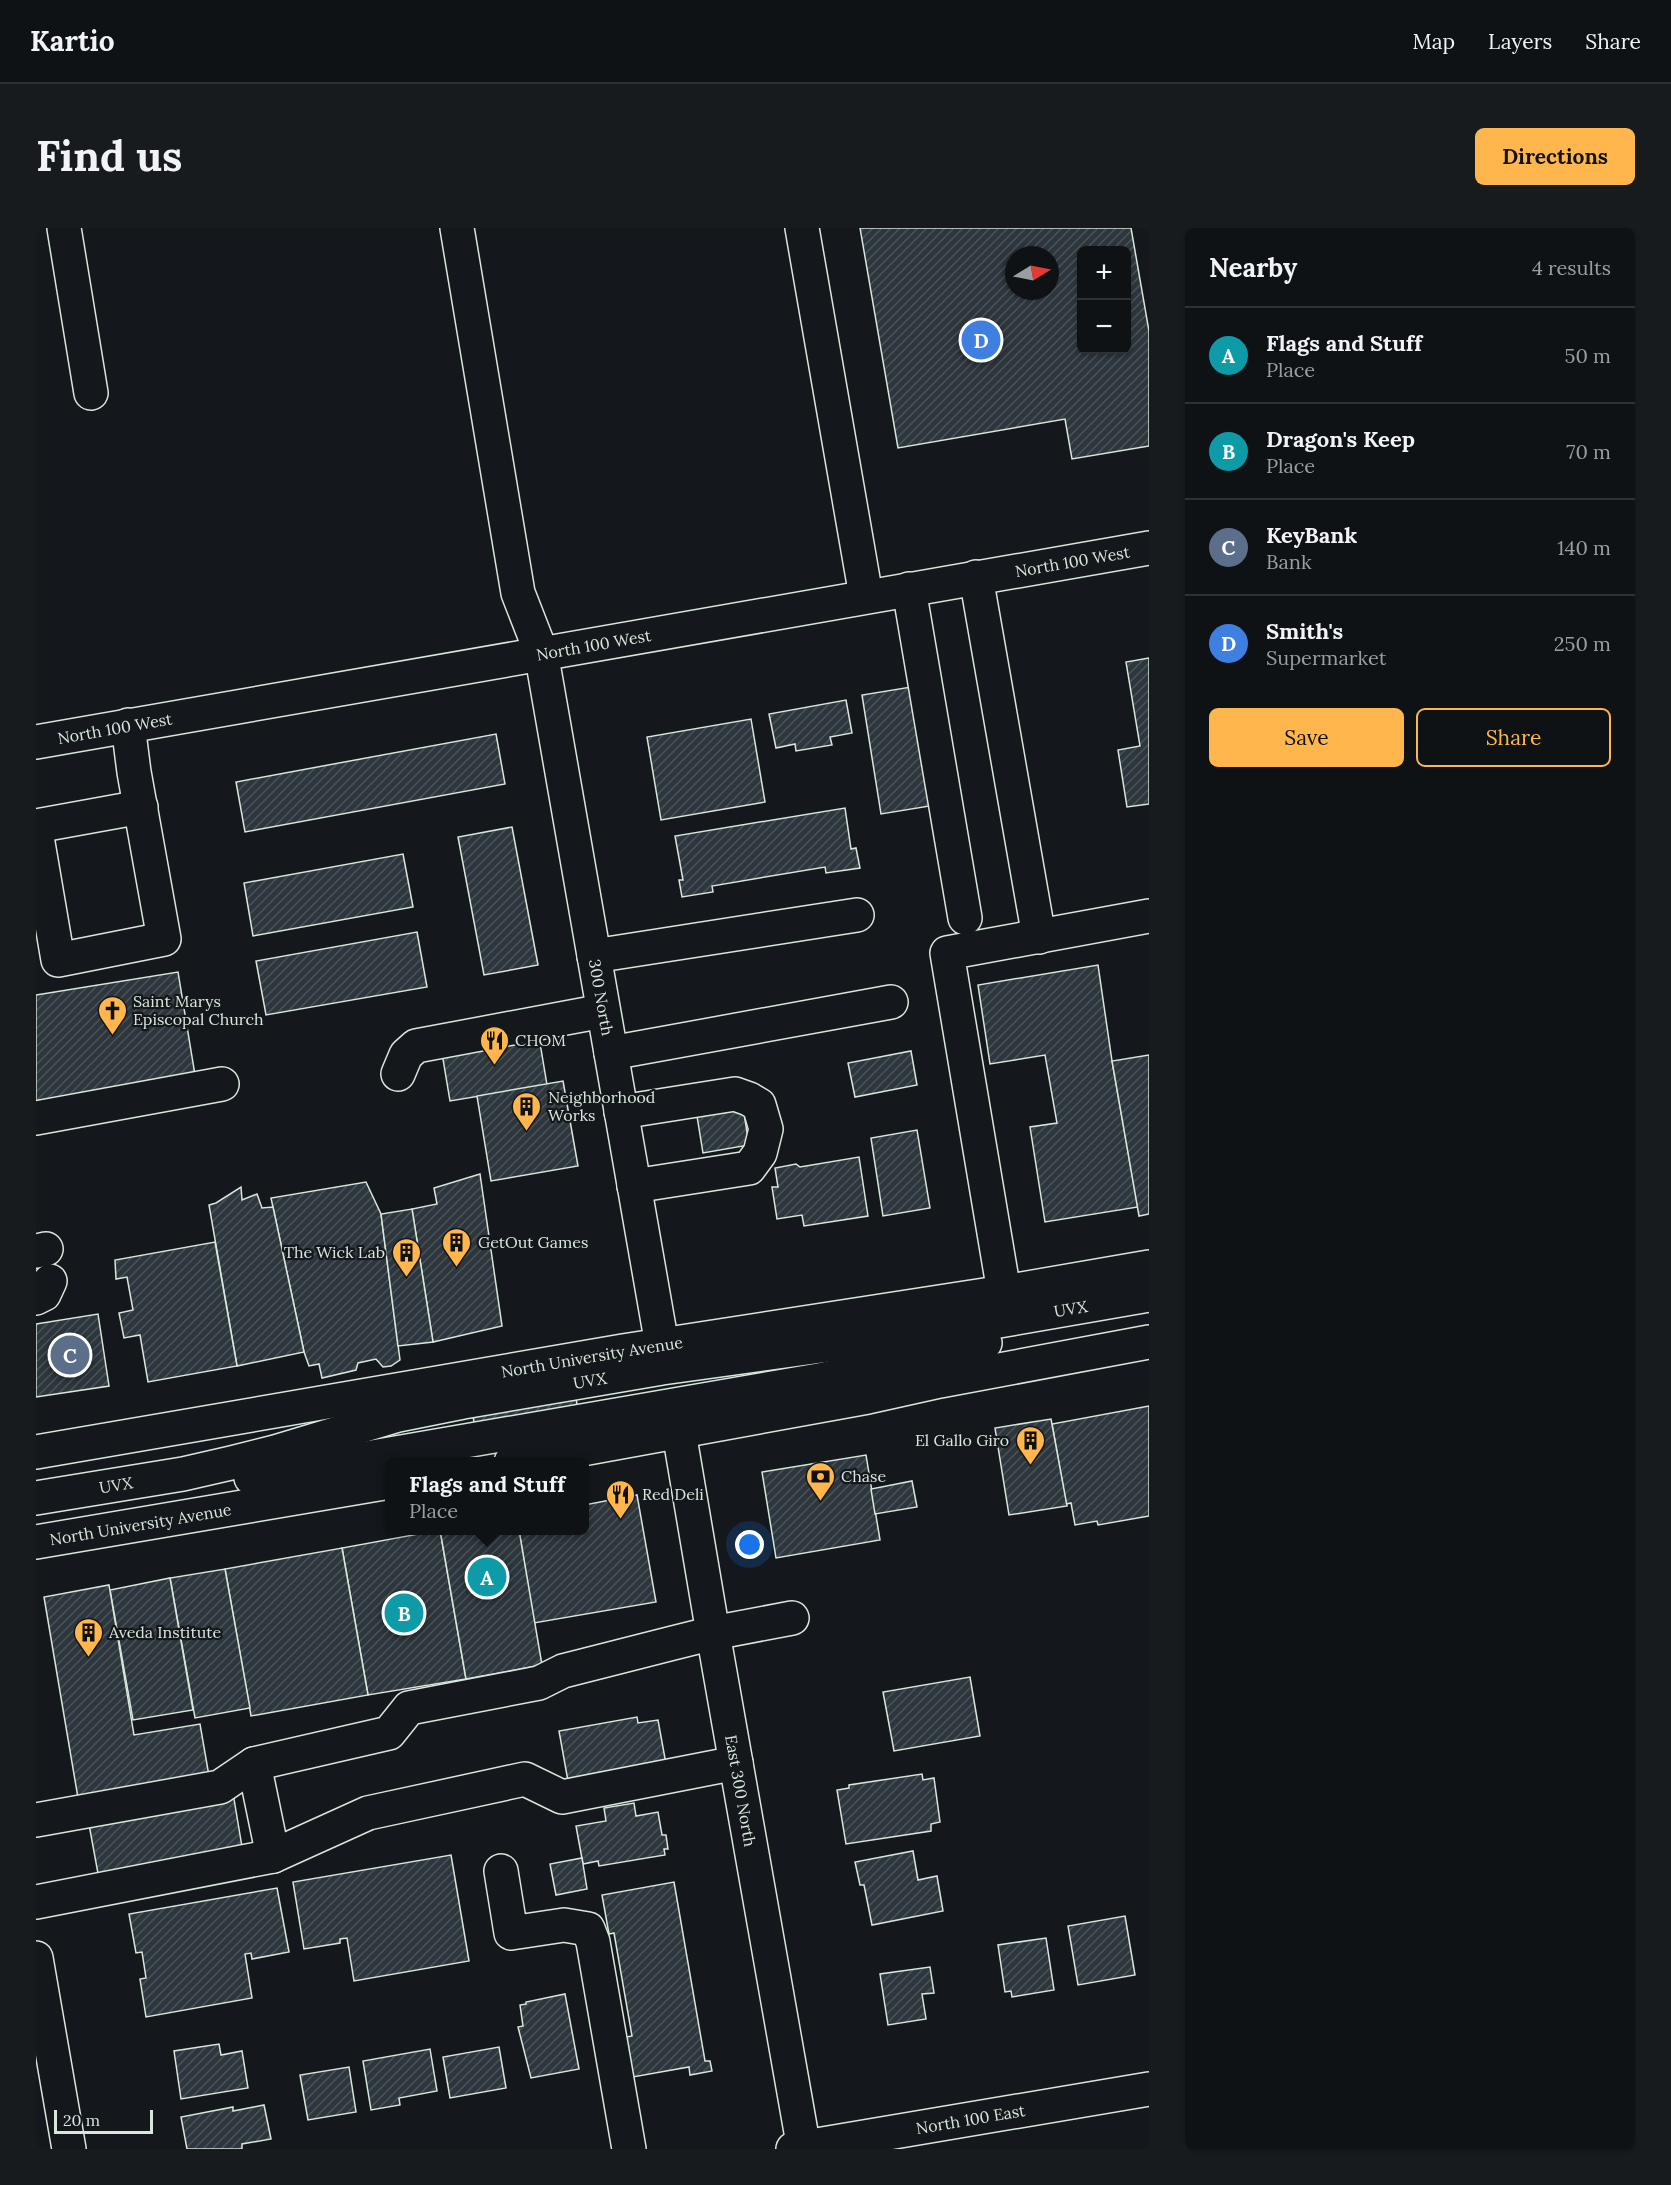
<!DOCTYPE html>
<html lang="en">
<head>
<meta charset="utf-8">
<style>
	:root { --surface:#0f1215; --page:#181b1e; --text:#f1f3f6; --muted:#9b9ea0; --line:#2f3234; --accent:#ffb74d }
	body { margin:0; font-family:Lora,serif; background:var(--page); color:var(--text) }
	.controls { position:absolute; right:18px; top:18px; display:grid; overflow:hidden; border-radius:9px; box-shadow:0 2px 4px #0004 }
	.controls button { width:54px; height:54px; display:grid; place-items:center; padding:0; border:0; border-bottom:2px solid var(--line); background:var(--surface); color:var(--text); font:30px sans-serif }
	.compass { position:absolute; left:969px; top:18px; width:54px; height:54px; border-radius:50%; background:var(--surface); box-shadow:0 2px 4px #0004; rotate:80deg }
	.scale { position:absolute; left:18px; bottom:15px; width:99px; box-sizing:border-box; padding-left:6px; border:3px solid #d8e6dc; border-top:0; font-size:16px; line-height:21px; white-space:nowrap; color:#d8e6dc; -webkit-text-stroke:4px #14181c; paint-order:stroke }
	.you { position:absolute; left:714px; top:1317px; width:21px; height:21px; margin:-15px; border:4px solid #fff; border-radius:50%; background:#1a73e8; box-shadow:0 0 0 9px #1a73e833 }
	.badge { display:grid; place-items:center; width:39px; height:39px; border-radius:50%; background:var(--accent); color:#fff; font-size:20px; font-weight:700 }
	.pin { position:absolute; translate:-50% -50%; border:3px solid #fff; box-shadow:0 2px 6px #0006 }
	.popup { position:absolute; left:349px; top:1229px; width:204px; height:78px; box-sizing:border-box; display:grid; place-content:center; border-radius:9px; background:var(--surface); filter:drop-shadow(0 2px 4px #0005); font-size:20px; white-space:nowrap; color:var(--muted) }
	.popup b { font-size:22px; color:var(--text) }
	.popup::after { content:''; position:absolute; left:50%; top:100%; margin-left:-12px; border:12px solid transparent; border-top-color:var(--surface) }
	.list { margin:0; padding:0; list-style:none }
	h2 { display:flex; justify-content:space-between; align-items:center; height:78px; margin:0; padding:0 24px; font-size:26px }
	h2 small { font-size:20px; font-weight:400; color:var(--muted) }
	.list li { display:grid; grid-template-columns:39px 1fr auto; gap:18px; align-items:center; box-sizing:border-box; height:96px; padding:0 24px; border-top:2px solid var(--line) }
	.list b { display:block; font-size:22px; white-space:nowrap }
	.list p { margin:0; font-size:20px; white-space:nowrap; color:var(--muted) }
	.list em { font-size:20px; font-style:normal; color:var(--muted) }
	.actions { display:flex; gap:12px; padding:18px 24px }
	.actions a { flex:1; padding:14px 0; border:2px solid var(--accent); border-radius:9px; text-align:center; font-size:21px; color:var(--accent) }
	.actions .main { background:var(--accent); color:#111 }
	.map { position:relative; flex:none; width:1113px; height:1921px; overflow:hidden; border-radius:9px }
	header { display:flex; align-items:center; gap:36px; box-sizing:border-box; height:84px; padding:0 30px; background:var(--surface); border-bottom:2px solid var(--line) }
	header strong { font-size:28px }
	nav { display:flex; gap:33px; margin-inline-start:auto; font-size:21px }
	.intro { display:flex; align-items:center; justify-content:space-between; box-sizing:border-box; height:144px; padding:0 36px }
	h1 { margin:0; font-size:42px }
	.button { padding:15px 27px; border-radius:9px; background:var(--accent); color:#111; font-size:21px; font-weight:700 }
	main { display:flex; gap:36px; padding:0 36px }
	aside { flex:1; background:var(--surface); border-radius:9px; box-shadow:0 2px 4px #0004 }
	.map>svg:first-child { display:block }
	.building { fill:url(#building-hatch); stroke:#d8e6dc; stroke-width:1.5; fill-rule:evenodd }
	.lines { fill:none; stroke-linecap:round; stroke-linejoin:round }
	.minor-casing { stroke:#d8e6dc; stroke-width:36 }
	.highway-casing { stroke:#d8e6dc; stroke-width:36 }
	.minor { stroke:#14181c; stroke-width:33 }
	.highway { stroke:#14181c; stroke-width:33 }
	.labels { text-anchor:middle; stroke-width:4.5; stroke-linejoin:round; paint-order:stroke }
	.street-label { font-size:16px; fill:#d8e6dc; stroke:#14181c }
	.poi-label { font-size:16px; fill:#d8e6dc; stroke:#14181c; text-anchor:start }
</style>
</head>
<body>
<header>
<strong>Kartio</strong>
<nav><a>Map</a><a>Layers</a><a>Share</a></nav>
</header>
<div class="intro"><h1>Find us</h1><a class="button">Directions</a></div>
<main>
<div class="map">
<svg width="1113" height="1921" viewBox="0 0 1113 1921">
	<defs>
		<pattern id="building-hatch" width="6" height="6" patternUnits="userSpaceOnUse" patternTransform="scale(1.5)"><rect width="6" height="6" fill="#2c363c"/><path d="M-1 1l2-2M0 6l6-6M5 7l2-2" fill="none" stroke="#4a5358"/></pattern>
	</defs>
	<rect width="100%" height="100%" fill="#14181c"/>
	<g class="building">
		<path d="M824,0H1095L1113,103V218L1036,231L1029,191L862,220ZM1046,22H1090V122H1046ZM978,27H1014V63H978Z"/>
		<polygon points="1113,430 1113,576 1091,579 1082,522 1104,518 1090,434"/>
		<polygon points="875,459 894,578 845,586 826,467"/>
		<polygon points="810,472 816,505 794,509 796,517 760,523 759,516 740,520 733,486"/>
		<polygon points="715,491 729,574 625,592 611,509"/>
		<polygon points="460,506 469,556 209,604 200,554"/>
		<polygon points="809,580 815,621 820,620 824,640 790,645 789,639 676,658 677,664 646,669 643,652 647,652 639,608"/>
		<polygon points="476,599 502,737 448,747 422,609"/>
		<polygon points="367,626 377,679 217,708 208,655"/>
		<polygon points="381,704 391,759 230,787 220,733"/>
		<polygon points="1062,737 1076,833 1102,979 1009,994 994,899 1021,895 1009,827 954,836 942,757"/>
		<polygon points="142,744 159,847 0,873 0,767"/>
		<polygon points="502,803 511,857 414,873 405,819"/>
		<polygon points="875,823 881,857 819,869 812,835"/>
		<polygon points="1113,827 1113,986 1103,988 1076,833"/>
		<polygon points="527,853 542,938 455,953 441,868"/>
		<polygon points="707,879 713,917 667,925 661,888"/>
		<polygon points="881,902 894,980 847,988 835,910"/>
		<polygon points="823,929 832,988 768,998 766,987 741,991 736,959 742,959 739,940 760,936 764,939"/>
		<polygon points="444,946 466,1098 397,1114 376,981 401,976 398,960"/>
		<polygon points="330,954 345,986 364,1132 355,1138 347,1139 340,1131 322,1135 320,1142 286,1150 283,1136 273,1138 268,1124 235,970"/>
		<polygon points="205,959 206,972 221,966 226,980 237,979 268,1124 201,1138 173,977 180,975"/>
		<polygon points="376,981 397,1114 362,1118 345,986"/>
		<polygon points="179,1014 201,1138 112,1154 104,1107 88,1110 83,1085 97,1082 91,1049 80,1051 79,1032"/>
		<polygon points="62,1086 73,1158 0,1169 0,1096"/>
		<polygon points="539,1165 543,1187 440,1205 436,1183"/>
		<polygon points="1113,1178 1113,1288 1062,1297 1061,1293 1039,1297 1035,1275 1030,1276 1016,1196"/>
		<polygon points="1015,1191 1031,1278 973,1287 959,1200"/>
		<polygon points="830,1227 844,1312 740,1330 726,1244"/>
		<polygon points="876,1253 881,1279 839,1286 835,1261"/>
		<polygon points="601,1267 620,1374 498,1395 483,1302 548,1302 548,1277"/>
		<polygon points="404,1302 430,1451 332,1467 306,1320"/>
		<polygon points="404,1302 483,1302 506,1437 430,1451"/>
		<polygon points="306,1320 332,1467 215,1488 189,1341"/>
		<polygon points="189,1341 214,1480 159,1490 134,1350"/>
		<polygon points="134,1350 157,1482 97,1492 74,1362"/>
		<polygon points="73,1357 98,1507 164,1496 173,1548 42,1570 8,1369"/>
		<polygon points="934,1449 944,1508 858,1523 847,1464"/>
		<polygon points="601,1489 602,1495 622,1492 630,1536 532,1553 523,1503"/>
		<polygon points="886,1546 887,1552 898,1550 904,1594 895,1596 895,1603 810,1616 801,1562 813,1560 813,1557"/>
		<polygon points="197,1565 207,1625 63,1651 52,1591"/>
		<polygon points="598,1575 600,1588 622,1584 626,1607 630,1607 632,1621 628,1621 629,1627 563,1638 562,1633 547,1636 540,1598 570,1593 568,1580"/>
		<polygon points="877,1623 882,1652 901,1648 907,1683 836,1697 828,1657 824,1657 819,1634"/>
		<polygon points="415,1627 433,1733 318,1753 311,1710 304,1711 304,1715 268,1721 257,1654"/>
		<polygon points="546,1630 551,1661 520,1667 514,1636"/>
		<polygon points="638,1654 669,1833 674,1833 676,1843 654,1847 653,1839 597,1849 590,1809 596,1808 578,1705 573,1706 566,1667"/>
		<polygon points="241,1660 253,1724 216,1731 215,1725 209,1726 216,1770 110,1789 104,1751 110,1750 106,1724 100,1725 93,1686"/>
		<polygon points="1089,1688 1099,1747 1042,1757 1032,1698"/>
		<polygon points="1010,1710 1018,1762 976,1769 975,1763 969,1764 962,1717"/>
		<polygon points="894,1739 898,1765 886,1766 890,1791 852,1797 844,1746"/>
		<polygon points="529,1766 543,1841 495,1850 482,1799 487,1798 484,1777 490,1776 490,1774"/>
		<polygon points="183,1816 185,1827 206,1823 212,1860 145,1871 138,1823"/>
		<polygon points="463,1819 470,1860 414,1870 407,1829"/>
		<polygon points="394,1821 401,1863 363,1870 364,1877 335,1882 327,1833"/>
		<polygon points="313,1839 320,1884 272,1892 264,1847"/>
		<polygon points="228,1877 235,1911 206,1916 206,1921 151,1921 145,1889 197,1879 197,1883"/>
	</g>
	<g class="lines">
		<defs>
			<g id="minor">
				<polyline points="28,0 55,165"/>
				<path id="s1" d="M421,0L482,365L505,424L626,1117"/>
				<polyline points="766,0 830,368"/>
				<polyline points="940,349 1003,709"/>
				<polyline points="873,361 929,690"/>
				<path id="s2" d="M0,514L1113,320"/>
				<polyline points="0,598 105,579"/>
				<polyline points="0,603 22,732 128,711 98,544 92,497"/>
				<polyline points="558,728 821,687"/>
				<polyline points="575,825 855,774"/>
				<polyline points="362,846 370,827 380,818 567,783"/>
				<polyline points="585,884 699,866 713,871 723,877 730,901 724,925 713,940 598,958"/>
				<polyline points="0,890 186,856"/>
				<polyline points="0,1023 10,1021"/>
				<polyline points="968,1064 911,725 1113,688"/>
				<polyline points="0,1070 8,1066 14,1053"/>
				<path id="s3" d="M643,1204L677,1405L768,1921"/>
				<polyline points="215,1250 783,1152 949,1115"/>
				<path id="s4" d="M0,1270L147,1246L195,1235L239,1224L362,1187L427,1174L626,1140L951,1095L1113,1067"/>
				<polyline points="218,1536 237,1628"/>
				<polyline points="0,1592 184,1559 218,1536 353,1505 373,1480 503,1455 527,1443 637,1415 677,1405 756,1390"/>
				<polyline points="465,1643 475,1705 528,1697 552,1701 557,1714 593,1921"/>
				<polyline points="0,1674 237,1628 332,1585 489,1551 526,1569 700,1535"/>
				<polyline points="0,1730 33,1921"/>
				<path id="s5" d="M757,1921L1113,1861"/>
			</g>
			<g id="highway">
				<path id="s6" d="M0,1224L587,1123L968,1064L1113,1039"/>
				<polyline points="475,1234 832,1169 904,1153 1113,1114"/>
				<path id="s7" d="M0,1314L354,1254"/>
			</g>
		</defs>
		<use href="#minor" class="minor-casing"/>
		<use href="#highway" class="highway-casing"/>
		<use href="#minor" class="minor"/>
		<use href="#highway" class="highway"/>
	</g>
	<defs>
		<symbol id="church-pin" viewBox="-11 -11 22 30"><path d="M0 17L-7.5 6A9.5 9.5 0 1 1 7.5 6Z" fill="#ffb74d" stroke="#14181c"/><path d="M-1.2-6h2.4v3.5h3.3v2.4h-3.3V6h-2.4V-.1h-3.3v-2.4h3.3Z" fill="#111"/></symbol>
		<symbol id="restaurant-pin" viewBox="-11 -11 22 30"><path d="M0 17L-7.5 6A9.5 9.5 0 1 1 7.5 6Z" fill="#ffb74d" stroke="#14181c"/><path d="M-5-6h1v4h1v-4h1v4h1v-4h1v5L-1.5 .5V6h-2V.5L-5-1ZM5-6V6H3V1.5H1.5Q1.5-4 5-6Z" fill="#111"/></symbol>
		<symbol id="building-pin" viewBox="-11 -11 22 30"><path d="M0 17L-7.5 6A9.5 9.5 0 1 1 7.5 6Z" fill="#ffb74d" stroke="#14181c"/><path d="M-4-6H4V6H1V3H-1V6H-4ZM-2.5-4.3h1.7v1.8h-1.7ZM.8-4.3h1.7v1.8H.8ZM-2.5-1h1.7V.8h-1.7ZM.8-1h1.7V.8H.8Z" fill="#111"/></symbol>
		<symbol id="bank-pin" viewBox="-11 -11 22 30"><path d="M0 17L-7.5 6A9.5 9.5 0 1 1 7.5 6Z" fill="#ffb74d" stroke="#14181c"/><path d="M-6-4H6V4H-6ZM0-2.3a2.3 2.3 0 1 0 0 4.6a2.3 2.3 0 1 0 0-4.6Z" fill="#111"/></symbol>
	</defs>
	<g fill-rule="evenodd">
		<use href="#church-pin" x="60" y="766" width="33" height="45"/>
		<use href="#restaurant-pin" x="442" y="796" width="33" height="45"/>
		<use href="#building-pin" x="474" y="862" width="33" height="45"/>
		<use href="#building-pin" x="404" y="998" width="33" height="45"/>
		<use href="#building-pin" x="354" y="1008" width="33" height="45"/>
		<use href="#building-pin" x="978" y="1196" width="33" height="45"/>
		<use href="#bank-pin" x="768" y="1232" width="33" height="45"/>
		<use href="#restaurant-pin" x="568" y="1250" width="33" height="45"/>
		<use href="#building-pin" x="36" y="1388" width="33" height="45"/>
	</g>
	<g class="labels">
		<g class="street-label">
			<text dy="6" stroke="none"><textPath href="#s2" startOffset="1052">North 100 West</textPath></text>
			<text dy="6" stroke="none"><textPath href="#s2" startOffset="566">North 100 West</textPath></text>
			<text dy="6" stroke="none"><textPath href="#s2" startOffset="80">North 100 West</textPath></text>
			<text dy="6" stroke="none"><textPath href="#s1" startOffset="784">300 North</textPath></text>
			<text dy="6" stroke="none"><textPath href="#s4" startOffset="1053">UVX</textPath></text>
			<text dy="6" stroke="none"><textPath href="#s6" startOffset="564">North University Avenue</textPath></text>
			<text dy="6" stroke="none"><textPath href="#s4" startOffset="567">UVX</textPath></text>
			<text dy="6" stroke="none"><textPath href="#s4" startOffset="81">UVX</textPath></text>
			<text dy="6" stroke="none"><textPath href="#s7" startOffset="106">North University Avenue</textPath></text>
			<text dy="6" stroke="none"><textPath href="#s3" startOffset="364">East 300 North</textPath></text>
			<text dy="6" stroke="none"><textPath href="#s5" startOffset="180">North 100 East</textPath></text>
		</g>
		<g class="poi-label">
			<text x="97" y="779">Saint Marys<tspan x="97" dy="18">Episcopal Church</tspan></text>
			<text x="479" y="818">CHOM</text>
			<text x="512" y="875">Neighborhood<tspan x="512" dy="18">Works</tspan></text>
			<text x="442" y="1020">GetOut Games</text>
			<text x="349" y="1030" text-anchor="end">The Wick Lab</text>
			<text x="973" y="1218" text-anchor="end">El Gallo Giro</text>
			<text x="805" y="1254">Chase</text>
			<text x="606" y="1272">Red Deli</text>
			<text x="73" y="1410">Aveda Institute</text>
		</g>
	</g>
</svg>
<div class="controls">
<button>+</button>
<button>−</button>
</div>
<svg class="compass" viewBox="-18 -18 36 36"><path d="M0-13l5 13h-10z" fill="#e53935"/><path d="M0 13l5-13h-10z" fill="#9b9ea0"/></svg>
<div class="scale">20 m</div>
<div class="you"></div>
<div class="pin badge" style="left:451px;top:1349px;background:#0f9aa8">A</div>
<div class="popup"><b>Flags and Stuff</b>Place</div>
<div class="pin badge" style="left:368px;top:1385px;background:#0f9aa8">B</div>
<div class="pin badge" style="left:34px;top:1127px;background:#5c6f8a">C</div>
<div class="pin badge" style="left:945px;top:112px;background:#3f7fe0">D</div>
</div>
<aside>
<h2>Nearby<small>4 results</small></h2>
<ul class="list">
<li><span class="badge" style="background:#0f9aa8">A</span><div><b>Flags and Stuff</b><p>Place</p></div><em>50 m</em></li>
<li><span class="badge" style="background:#0f9aa8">B</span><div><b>Dragon's Keep</b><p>Place</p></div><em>70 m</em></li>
<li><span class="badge" style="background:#5c6f8a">C</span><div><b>KeyBank</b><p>Bank</p></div><em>140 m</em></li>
<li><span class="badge" style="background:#3f7fe0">D</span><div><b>Smith's</b><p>Supermarket</p></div><em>250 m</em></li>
</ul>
<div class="actions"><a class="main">Save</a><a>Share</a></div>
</aside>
</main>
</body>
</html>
